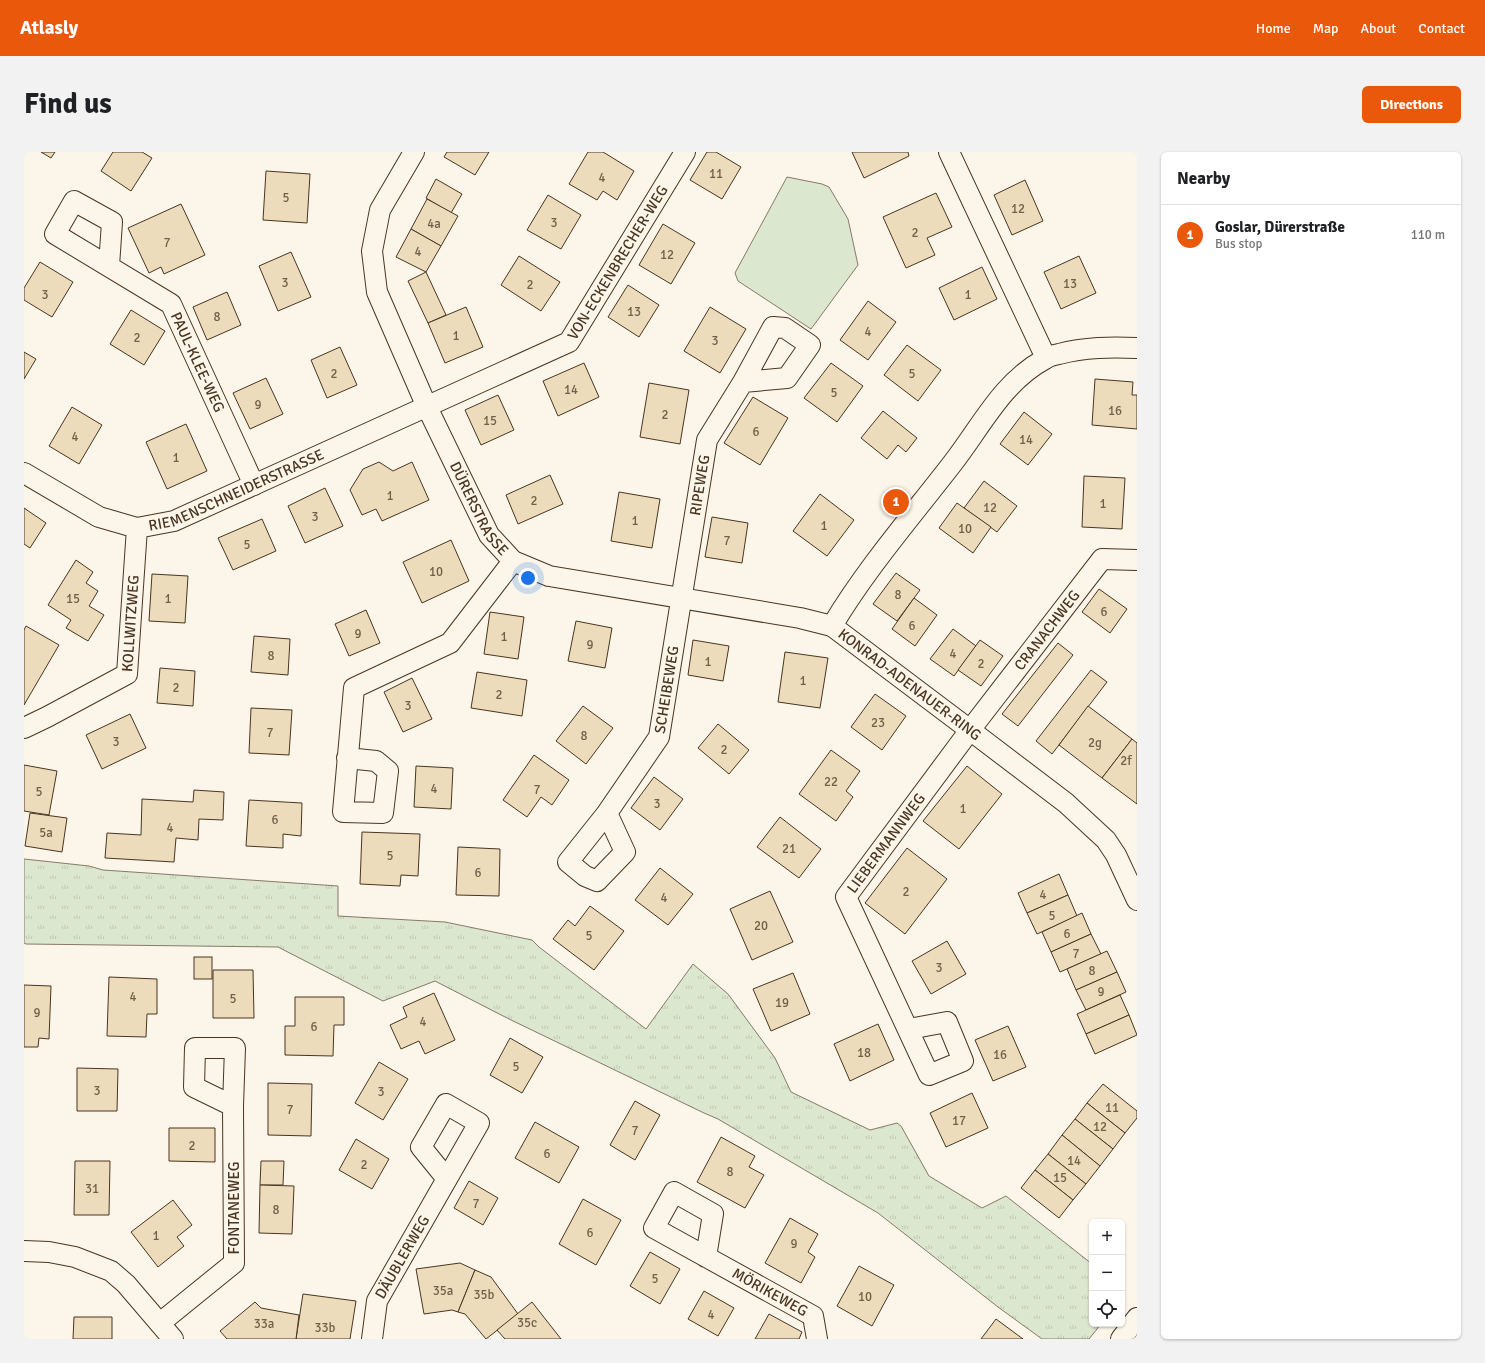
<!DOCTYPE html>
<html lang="en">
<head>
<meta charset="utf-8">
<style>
	:root { --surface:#fff; --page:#f2f2f2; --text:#202124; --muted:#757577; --line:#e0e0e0; --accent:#ea580c }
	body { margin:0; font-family:Signika,sans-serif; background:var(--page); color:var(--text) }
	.controls { position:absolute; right:12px; bottom:12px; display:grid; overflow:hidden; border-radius:6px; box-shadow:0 1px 3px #0004 }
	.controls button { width:36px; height:36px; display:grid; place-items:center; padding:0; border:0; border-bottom:1px solid var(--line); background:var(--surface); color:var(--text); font:20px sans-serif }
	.you { position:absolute; left:504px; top:426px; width:14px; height:14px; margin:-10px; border:3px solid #fff; border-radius:50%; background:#1a73e8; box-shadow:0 0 0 6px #1a73e833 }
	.badge { display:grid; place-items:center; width:26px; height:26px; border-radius:50%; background:var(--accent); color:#fff; font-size:13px; font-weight:700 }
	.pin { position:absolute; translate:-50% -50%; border:2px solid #fff; box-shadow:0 1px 4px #0006 }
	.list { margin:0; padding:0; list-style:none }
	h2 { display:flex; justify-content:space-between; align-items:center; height:52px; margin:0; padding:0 16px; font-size:17px }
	h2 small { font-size:13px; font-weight:400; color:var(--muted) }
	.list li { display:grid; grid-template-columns:26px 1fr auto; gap:12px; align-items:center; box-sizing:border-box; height:60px; padding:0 16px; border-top:1px solid var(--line) }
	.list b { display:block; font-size:15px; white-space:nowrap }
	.list p { margin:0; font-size:13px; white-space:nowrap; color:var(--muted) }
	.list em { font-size:13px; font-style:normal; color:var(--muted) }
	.icon { flex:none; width:22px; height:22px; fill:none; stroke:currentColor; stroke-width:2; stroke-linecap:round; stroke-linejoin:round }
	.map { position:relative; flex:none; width:1113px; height:1187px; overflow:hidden; border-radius:6px }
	header { display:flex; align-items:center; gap:24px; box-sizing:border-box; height:56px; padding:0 20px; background:var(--accent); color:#fff }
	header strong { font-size:19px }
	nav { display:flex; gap:22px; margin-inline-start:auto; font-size:14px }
	.intro { display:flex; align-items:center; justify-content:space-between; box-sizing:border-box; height:96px; padding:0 24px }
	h1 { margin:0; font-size:28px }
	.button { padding:10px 18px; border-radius:6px; background:var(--accent); color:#fff; font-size:14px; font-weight:700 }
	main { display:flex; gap:24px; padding:0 24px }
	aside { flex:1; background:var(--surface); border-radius:6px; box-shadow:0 1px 3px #0004 }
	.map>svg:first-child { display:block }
	.grass { fill:url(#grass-tufts); stroke:#887966 }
	.park { fill:#dce7d0; stroke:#887966 }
	.building { fill:#ecdcbc; stroke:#4a3520 }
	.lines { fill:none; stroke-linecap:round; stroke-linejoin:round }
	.minor-casing { stroke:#4a3520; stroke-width:22 }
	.minor { stroke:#fbf6e9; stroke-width:20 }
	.labels { text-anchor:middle; stroke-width:3; stroke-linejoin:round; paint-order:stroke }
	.number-label { font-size:13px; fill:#725f47 }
	.street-label { font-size:15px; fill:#4a3520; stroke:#fbf6e9 }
</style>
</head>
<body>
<header>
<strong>Atlasly</strong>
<nav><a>Home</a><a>Map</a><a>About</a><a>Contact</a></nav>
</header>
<div class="intro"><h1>Find us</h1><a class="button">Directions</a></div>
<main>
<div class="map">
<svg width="1113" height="1187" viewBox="0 0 1113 1187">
	<defs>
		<pattern id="grass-tufts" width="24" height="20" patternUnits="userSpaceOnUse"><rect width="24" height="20" fill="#dce7d0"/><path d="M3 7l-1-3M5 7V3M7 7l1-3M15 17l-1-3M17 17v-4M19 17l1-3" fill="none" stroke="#bec7b2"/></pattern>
	</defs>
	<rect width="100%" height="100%" fill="#fbf6e9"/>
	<polygon class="grass" points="0,707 65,714 79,718 314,734 314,764 421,770 508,788 515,795 622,877 669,812 704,842 751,906 767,940 846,978 873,971 877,974 905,1024 958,1056 982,1044 1068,1112 1068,1172 1077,1172 1065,1187 1018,1187 974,1155 854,1061 694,967 680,961 485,867 411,829 359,849 254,795 2,792 0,791"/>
	<polygon class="park" points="763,25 798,32 805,35 824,67 834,113 787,177 714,129 711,121"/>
	<g class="building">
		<polygon points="17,0 31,0 27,6"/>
		<polygon points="89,0 118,0 128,6 107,39 77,19"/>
		<polygon points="423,0 465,0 451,23 420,5"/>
		<polygon points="564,0 579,0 610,19 593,48 579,39 573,48 545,32"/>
		<polygon points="683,0 692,0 717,15 698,47 666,28"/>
		<polygon points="828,0 884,0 885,4 840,26"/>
		<polygon points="242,19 286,22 283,71 239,68"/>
		<polygon points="412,27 438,42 427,61 402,46"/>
		<polygon points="1001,28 1019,69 988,83 970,43"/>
		<polygon points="912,41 928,75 903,86 911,103 882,116 859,65"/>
		<polygon points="524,43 557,63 537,97 503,78"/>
		<polygon points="403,47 434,64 417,94 387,77"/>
		<polygon points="157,52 181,103 140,122 137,115 125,121 104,76"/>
		<polygon points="639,72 671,91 647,132 615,113"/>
		<polygon points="387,77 417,94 402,120 372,105"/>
		<polygon points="267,100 287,145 254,159 235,114"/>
		<polygon points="495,104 536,130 517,159 477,133"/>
		<polygon points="1055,104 1072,141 1037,157 1020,120"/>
		<polygon points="16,110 49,130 28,165 0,148 0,136"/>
		<polygon points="958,115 973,147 930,168 915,136"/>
		<polygon points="402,120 422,163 404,171 384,129"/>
		<polygon points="604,133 635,153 615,185 584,165"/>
		<polygon points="203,140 217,173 183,188 169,155"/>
		<polygon points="844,149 872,170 844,208 816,188"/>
		<polygon points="442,155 459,195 421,211 404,171"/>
		<polygon points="686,155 722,177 696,221 660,199"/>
		<polygon points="107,158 141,179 120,213 86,192"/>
		<polygon points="883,193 917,218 894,249 860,223"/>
		<polygon points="316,195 333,233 303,246 287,208"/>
		<polygon points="0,200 12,207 0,227"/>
		<polygon points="560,211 575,245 534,264 519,229"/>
		<polygon points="807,211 839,234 813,270 780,246"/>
		<polygon points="242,226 259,262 226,277 209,241"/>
		<polygon points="1071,227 1109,230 1108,243 1113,243 1113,277 1068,273"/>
		<polygon points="625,231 665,238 656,292 616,285"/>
		<polygon points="474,243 490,278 457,293 441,258"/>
		<polygon points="729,245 764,266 736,313 700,291"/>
		<polygon points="48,255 78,273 55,312 25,294"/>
		<polygon points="859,259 893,286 882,300 874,293 863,307 837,286"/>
		<polygon points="1000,260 1028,282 1004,313 976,292"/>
		<polygon points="162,272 183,319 143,337 122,290"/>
		<polygon points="355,310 369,319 388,310 405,348 358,369 352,357 338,363 326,338 339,317"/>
		<polygon points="526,323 539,352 494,372 482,343"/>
		<polygon points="1060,324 1101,326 1098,377 1058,375"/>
		<polygon points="960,329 993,354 973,380 940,356"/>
		<polygon points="301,336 319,374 281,391 264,354"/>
		<polygon points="595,340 636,347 628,396 587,389"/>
		<polygon points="796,342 830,368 803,404 769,379"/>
		<polygon points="933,351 967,375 949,401 915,376"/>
		<polygon points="0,356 22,371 6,396 0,392"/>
		<polygon points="688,365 724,371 718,411 681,405"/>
		<polygon points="238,367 252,399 209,418 194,386"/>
		<polygon points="427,388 445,429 398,451 379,410"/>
		<polygon points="52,408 69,420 62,431 74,439 65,454 80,463 64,489 42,476 47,468 24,453"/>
		<polygon points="872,421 896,438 873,469 849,452"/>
		<polygon points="128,422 164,424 161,471 125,469"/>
		<polygon points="1075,437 1103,457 1086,481 1058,460"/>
		<polygon points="890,446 913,463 891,494 868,477"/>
		<polygon points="342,458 356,491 325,504 311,472"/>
		<polygon points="466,460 500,465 494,507 460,502"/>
		<polygon points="552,469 588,476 581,516 544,509"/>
		<polygon points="2,474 35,493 0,553 0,478"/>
		<polygon points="929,477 952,494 930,524 906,507"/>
		<polygon points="230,484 266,487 264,523 227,520"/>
		<polygon points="669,488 705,494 699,529 664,523"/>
		<polygon points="956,488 979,504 957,534 934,518"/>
		<polygon points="1034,491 1049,503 994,574 978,562"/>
		<polygon points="761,500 804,506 796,556 754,550"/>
		<polygon points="136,516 171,519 169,554 133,551"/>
		<polygon points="1067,518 1083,530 1028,602 1012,589"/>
		<polygon points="453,520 503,528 498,564 447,556"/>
		<polygon points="388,526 408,567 379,580 360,540"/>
		<polygon points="851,542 882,564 858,598 827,575"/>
		<polygon points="559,554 589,576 562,612 532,589"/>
		<polygon points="1064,554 1108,587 1078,626 1035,593"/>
		<polygon points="227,556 268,558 265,603 225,601"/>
		<polygon points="106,562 122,596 78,617 62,583"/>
		<polygon points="694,572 725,598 705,622 674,596"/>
		<polygon points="1108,587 1113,591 1113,652 1078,626"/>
		<polygon points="807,598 836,619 822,639 829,645 812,669 775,642"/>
		<polygon points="510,603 545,628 528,653 517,645 503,665 479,648"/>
		<polygon points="0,613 33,619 25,663 0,659"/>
		<polygon points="392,614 429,616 427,657 390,655"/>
		<polygon points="943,614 978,642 935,697 899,669"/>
		<polygon points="630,625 659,647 636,678 607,656"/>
		<polygon points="170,638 200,640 199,668 175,667 174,688 152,686 150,710 81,706 83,681 117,683 118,647 169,650"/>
		<polygon points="225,648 278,651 277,684 259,682 259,696 222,694"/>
		<polygon points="6,661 43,666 38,700 1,694"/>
		<polygon points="756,665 797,697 775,726 733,695"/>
		<polygon points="338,680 396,682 394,724 377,723 376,734 336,732"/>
		<polygon points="434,695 476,697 475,744 432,743"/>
		<polygon points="883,696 923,727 881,782 841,751"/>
		<polygon points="636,716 669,742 644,773 611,748"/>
		<polygon points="1035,722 1044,743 1003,761 994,741"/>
		<polygon points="746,739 769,790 728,808 706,757"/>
		<polygon points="1044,743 1053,764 1013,782 1003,761"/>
		<polygon points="566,754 600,779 570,818 529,787 544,768 551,774"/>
		<polygon points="1058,761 1067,782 1027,800 1018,780"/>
		<polygon points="1067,782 1077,802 1036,820 1027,800"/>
		<polygon points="923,789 942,822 907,842 888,809"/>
		<polygon points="1083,799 1093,820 1052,838 1043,817"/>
		<rect x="170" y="805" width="18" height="22"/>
		<polygon points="189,818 229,818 230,866 189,866"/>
		<polygon points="1093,820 1102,840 1062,858 1052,838"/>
		<polygon points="769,821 786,862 747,879 729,837"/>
		<polygon points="85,825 133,827 133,862 123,862 122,885 83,884"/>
		<polygon points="0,833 27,834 25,887 15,886 14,895 0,895"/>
		<polygon points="410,841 431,888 401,902 395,889 377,897 366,873 383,865 379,855"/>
		<polygon points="1096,843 1105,863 1062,882 1053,862"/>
		<polygon points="271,845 320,845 320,873 310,873 309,904 261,903 261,874 271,874"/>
		<polygon points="1105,863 1113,883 1071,902 1062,882"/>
		<polygon points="854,872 870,908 826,929 810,892"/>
		<polygon points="984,874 1002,915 969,929 951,888"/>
		<polygon points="486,886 519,905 498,941 466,923"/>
		<polygon points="355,910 384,927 359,968 331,951"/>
		<polygon points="53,916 94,917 93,959 53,959"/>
		<polygon points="244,931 288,932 287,984 244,983"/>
		<polygon points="1079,932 1113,959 1113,966 1101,981 1063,951"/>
		<polygon points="948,941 964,976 922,995 906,961"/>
		<polygon points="611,949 636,963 611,1008 586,993"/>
		<polygon points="1063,951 1101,981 1089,997 1051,967"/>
		<polygon points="1051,967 1089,997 1076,1014 1038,983"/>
		<polygon points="511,970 555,995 535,1031 491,1006"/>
		<polygon points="145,976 191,976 191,1010 145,1009"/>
		<polygon points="1038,983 1076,1014 1062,1032 1024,1002"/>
		<polygon points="697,985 731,1004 725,1015 740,1023 721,1056 673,1030"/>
		<polygon points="332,987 365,1007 348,1037 315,1018"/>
		<polygon points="1024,1002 1062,1032 1049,1048 1011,1018"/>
		<polygon points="51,1009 86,1009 85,1063 50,1063"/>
		<polygon points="237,1009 260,1009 259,1033 236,1033"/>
		<polygon points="1011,1018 1049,1048 1035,1066 997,1036"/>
		<polygon points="445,1029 474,1046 459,1073 430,1056"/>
		<polygon points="236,1033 270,1034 268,1082 235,1081"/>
		<polygon points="559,1047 597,1068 572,1113 535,1092"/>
		<polygon points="149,1048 168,1073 153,1085 160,1094 134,1115 107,1080"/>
		<polygon points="766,1066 794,1082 784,1100 791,1105 777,1131 741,1111"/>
		<polygon points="626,1100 656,1117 636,1152 606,1134"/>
		<polygon points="436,1111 451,1118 434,1160 428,1158 400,1162 392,1117"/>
		<polygon points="835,1114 870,1133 848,1174 813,1154"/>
		<polygon points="451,1118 467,1125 494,1162 462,1187 441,1162 434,1160"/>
		<polygon points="680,1139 710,1156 694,1184 664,1167"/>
		<polygon points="279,1142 332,1149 326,1187 272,1187"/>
		<polygon points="231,1150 237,1156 275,1163 272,1187 203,1187 196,1179"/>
		<polygon points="508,1150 537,1187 481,1187 473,1178"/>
		<polygon points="745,1162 778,1180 775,1187 731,1187"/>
		<polygon points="50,1165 88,1165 88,1187 49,1187"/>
		<polygon points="972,1167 999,1187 957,1187"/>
	</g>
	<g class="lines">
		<defs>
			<g id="minor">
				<path id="s1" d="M390,0L356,58L348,99L353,140L403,255L465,383L489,409L525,424L776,466L808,474"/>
				<polyline points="925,0 1022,206"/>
				<path id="s2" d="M85,114L88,70L50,49L31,82L147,152L230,333"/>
				<path id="s3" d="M1113,196C1087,195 1061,195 1035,202C1030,203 1025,204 1021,207C978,230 957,275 928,312C887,365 842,417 808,474L946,578L1042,651L1082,688L1092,703L1113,748"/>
				<path id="s4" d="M0,321L75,365L113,376L150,369L545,190L661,0"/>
				<path id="s5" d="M0,576L23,565L103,522L113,376"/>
				<polyline points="323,606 352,609 364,619 359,661 319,660 330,536 426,491 489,409"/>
				<path id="s6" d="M583,661L601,700L573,729L561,724L544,710L583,661L635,585L683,288L719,230L749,175L761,176L786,193L763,226L719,230"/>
				<path id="s7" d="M885,877L923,870L939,909L905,923L822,745L946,578L1078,407L1113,408"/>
				<polyline points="0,1099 25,1100 51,1105 87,1119 102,1132 149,1187"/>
				<path id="s8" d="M682,1105L689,1062L650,1040L630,1076L789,1164L793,1187"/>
				<polyline points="136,1171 210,1111 209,954 211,896 171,896 170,935 209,954"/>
				<path id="s9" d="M348,1187L353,1149L455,971L422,952L397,995L423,1027"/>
				<polyline points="1097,1187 1113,1166"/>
			</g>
		</defs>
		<use href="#minor" class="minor-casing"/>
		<use href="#minor" class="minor"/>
	</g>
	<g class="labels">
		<g class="number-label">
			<text x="692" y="26">11</text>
			<text x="578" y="30">4</text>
			<text x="262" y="50">5</text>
			<text x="994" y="61">12</text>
			<text x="530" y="75">3</text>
			<text x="410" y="76">4a</text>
			<text x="891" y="85">2</text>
			<text x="143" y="95">7</text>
			<text x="394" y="104">4</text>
			<text x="643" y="107">12</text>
			<text x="261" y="135">3</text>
			<text x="1046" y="136">13</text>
			<text x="506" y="137">2</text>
			<text x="21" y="147">3</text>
			<text x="944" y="147">1</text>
			<text x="610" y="164">13</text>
			<text x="193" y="169">8</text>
			<text x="844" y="184">4</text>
			<text x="432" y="188">1</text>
			<text x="113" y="190">2</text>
			<text x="691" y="193">3</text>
			<text x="310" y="226">2</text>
			<text x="888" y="226">5</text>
			<text x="547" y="242">14</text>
			<text x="810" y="245">5</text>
			<text x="234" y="257">9</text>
			<text x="1091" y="263">16</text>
			<text x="641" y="267">2</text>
			<text x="466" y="273">15</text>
			<text x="732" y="284">6</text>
			<text x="51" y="289">4</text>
			<text x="1002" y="292">14</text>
			<text x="152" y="310">1</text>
			<text x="366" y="348">1</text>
			<text x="510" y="353">2</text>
			<text x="1079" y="356">1</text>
			<text x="966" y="360">12</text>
			<text x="291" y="369">3</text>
			<text x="611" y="373">1</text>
			<text x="800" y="378">1</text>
			<text x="941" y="381">10</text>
			<text x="703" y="393">7</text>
			<text x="223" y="397">5</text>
			<text x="412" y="424">10</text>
			<text x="874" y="447">8</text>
			<text x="49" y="451">15</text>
			<text x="144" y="451">1</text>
			<text x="1080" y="464">6</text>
			<text x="888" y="478">6</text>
			<text x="334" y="486">9</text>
			<text x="480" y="489">1</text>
			<text x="566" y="497">9</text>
			<text x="929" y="506">4</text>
			<text x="247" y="508">8</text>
			<text x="684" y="514">1</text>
			<text x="957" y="516">2</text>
			<text x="779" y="533">1</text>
			<text x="152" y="540">2</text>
			<text x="475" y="547">2</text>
			<text x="384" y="558">3</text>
			<text x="854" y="575">23</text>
			<text x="246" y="585">7</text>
			<text x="560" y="588">8</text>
			<text x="92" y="594">3</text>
			<text x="1071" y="595">2g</text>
			<text x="700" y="602">2</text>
			<text x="1102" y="613">2f</text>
			<text x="807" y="634">22</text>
			<text x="410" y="641">4</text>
			<text x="513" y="642">7</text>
			<text x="15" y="644">5</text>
			<text x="633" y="656">3</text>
			<text x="939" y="661">1</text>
			<text x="251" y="672">6</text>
			<text x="146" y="680">4</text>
			<text x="22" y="685">5a</text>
			<text x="765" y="701">21</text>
			<text x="366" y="708">5</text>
			<text x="454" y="725">6</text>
			<text x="882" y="744">2</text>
			<text x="1019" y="747">4</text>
			<text x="640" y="750">4</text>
			<text x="1028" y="768">5</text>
			<text x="737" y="778">20</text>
			<text x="1043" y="786">6</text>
			<text x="565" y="788">5</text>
			<text x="1052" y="806">7</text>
			<text x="915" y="820">3</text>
			<text x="1068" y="823">8</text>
			<text x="1077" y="844">9</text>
			<text x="109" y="849">4</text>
			<text x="209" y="851">5</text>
			<text x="758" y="855">19</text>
			<text x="13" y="865">9</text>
			<text x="399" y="874">4</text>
			<text x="290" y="879">6</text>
			<text x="840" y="905">18</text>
			<text x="976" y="907">16</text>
			<text x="492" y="919">5</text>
			<text x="73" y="943">3</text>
			<text x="357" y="944">3</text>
			<text x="1088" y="960">11</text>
			<text x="266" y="962">7</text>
			<text x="935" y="973">17</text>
			<text x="1076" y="979">12</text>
			<text x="611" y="983">7</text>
			<text x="168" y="998">2</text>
			<text x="523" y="1006">6</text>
			<text x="1050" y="1013">14</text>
			<text x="340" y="1017">2</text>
			<text x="706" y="1024">8</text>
			<text x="1036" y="1030">15</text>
			<text x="68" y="1041">31</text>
			<text x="452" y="1056">7</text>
			<text x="252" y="1062">8</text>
			<text x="566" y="1085">6</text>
			<text x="132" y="1088">1</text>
			<text x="770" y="1096">9</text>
			<text x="631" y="1131">5</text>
			<text x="419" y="1143">35a</text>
			<text x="460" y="1147">35b</text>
			<text x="841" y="1149">10</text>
			<text x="687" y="1167">4</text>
			<text x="503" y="1175">35c</text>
			<text x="240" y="1176">33a</text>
			<text x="301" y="1180">33b</text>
		</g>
		<g class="street-label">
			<text dy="5" stroke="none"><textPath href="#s4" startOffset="691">VON-ECKENBRECHER-WEG</textPath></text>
			<text dy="5" stroke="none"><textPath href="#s2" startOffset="325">PAUL-KLEE-WEG</textPath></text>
			<text dy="5" stroke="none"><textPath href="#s6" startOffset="528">RIPEWEG</textPath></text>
			<text dy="5" stroke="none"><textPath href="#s4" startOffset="233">RIEMENSCHNEIDERSTRASSE</textPath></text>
			<text dy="5" stroke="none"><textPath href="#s1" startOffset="390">DÜRERSTRASSE</textPath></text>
			<text dy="5" stroke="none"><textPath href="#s5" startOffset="167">KOLLWITZWEG</textPath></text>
			<text dy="5" stroke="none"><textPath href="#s7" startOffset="648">CRANACHWEG</textPath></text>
			<text dy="5" stroke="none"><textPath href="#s3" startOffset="534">KONRAD-ADENAUER-RING</textPath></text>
			<text dy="5" stroke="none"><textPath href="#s6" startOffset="321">SCHEIBEWEG</textPath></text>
			<text dy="5" stroke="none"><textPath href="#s7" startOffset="381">LIEBERMANNWEG</textPath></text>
			<text transform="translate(210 1056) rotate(-90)" y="5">FONTANEWEG</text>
			<text dy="5" stroke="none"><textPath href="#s9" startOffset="89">DÄUBLERWEG</textPath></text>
			<text dy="5" stroke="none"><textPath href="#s8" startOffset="262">MÖRIKEWEG</textPath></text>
		</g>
	</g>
</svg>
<div class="controls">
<button>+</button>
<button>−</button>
<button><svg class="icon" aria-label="locate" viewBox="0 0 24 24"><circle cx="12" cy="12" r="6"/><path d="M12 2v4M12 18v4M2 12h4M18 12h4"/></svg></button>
</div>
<div class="you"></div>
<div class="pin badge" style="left:872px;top:350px">1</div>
</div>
<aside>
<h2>Nearby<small></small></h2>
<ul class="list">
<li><span class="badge">1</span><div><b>Goslar, Dürerstraße</b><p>Bus stop</p></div><em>110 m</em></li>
</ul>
</aside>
</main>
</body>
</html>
